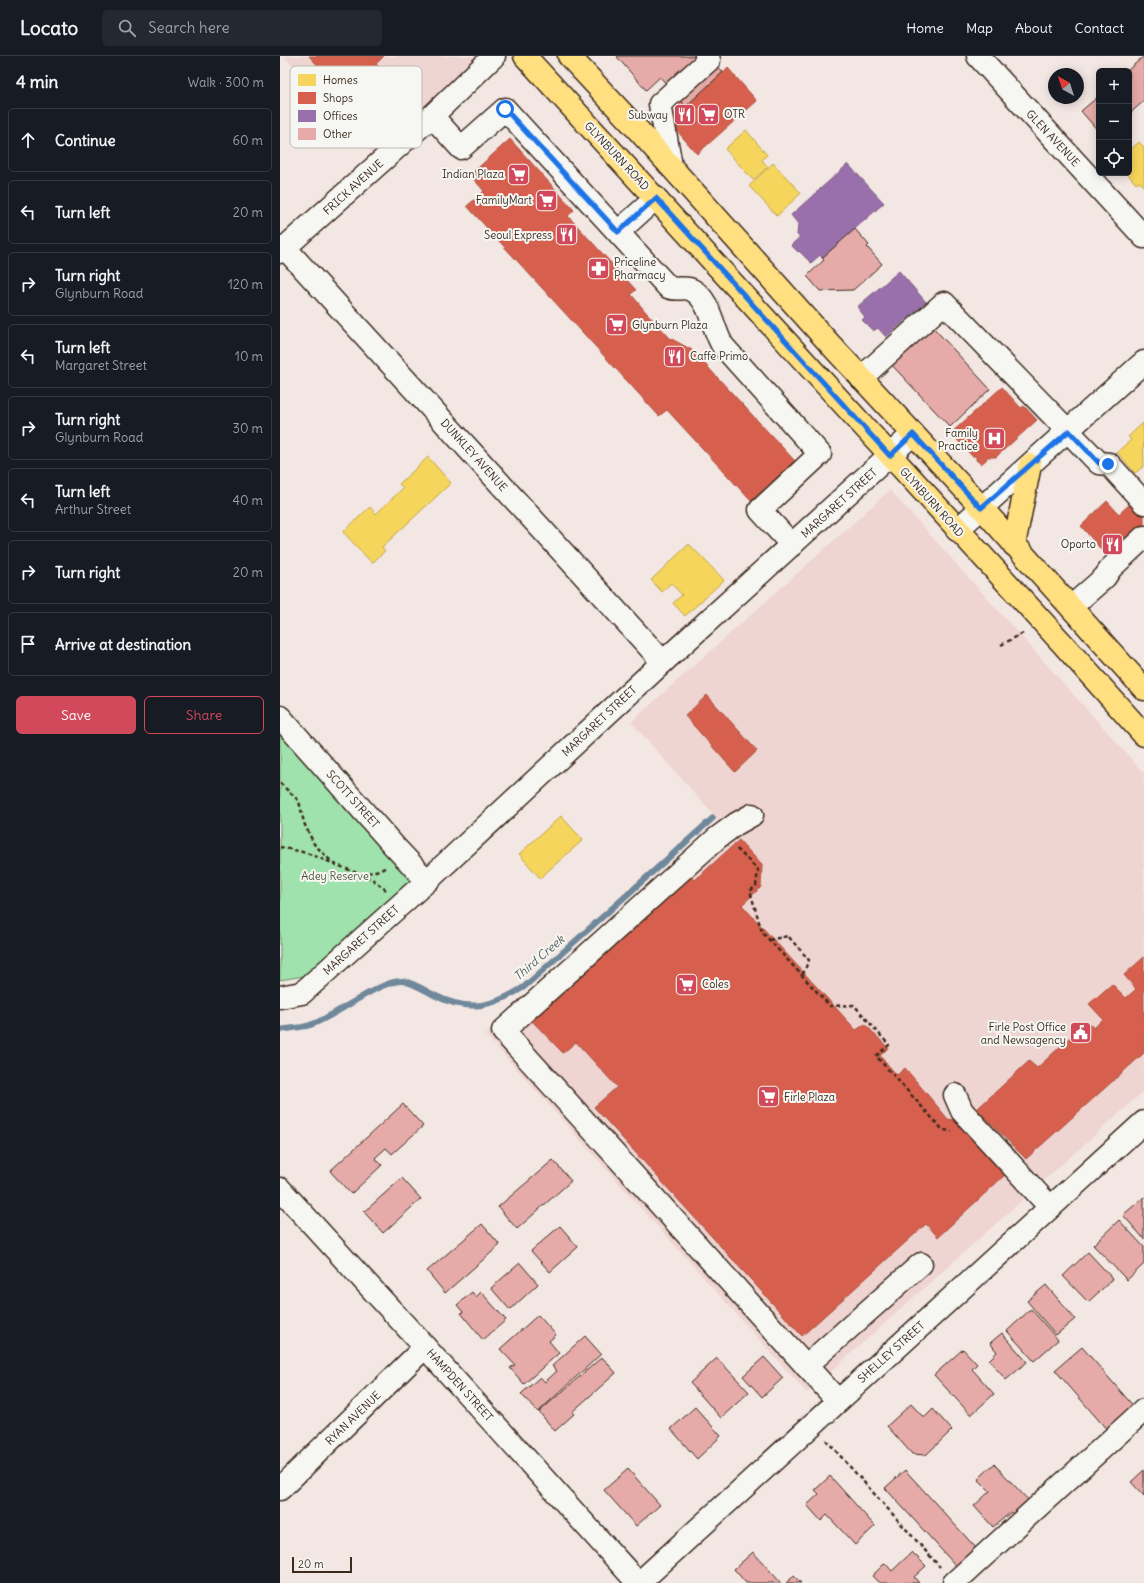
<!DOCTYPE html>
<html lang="en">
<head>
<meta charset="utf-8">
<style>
	:root { --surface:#171b24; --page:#242831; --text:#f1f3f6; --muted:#9ea1a6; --line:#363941; --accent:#d1495b }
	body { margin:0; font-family:Delius,sans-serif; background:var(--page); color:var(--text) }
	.controls { position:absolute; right:12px; top:12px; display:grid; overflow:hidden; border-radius:6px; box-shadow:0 2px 10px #0003 }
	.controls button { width:36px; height:36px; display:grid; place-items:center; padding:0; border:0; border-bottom:1px solid var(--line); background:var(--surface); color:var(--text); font:20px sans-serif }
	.compass { position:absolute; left:768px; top:12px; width:36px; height:36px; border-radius:50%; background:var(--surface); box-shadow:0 2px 10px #0003; rotate:321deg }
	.scale { position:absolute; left:12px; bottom:10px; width:60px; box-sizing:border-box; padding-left:4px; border:2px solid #3b2a1e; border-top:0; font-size:11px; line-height:14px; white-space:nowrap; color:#3b2a1e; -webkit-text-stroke:3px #f6f6f2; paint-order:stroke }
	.stop { position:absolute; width:12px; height:12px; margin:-9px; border:3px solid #1a73e8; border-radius:50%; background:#fff }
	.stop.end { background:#1a73e8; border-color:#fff; box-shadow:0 1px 4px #0008 }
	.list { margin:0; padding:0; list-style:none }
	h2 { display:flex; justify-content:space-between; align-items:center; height:52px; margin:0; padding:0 16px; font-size:17px }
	h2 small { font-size:13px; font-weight:400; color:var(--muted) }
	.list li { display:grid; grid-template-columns:26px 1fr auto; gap:12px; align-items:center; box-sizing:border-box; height:64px; margin:0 8px 8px; padding:0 8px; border:1px solid var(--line); border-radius:6px }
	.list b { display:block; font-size:15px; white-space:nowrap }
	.list p { margin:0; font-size:13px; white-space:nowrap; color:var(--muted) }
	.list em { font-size:13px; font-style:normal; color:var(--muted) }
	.actions { display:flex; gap:8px; padding:12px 16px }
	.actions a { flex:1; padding:9px 0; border:1px solid var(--accent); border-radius:6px; text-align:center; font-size:14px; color:var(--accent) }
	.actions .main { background:var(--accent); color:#fff }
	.icon { flex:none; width:22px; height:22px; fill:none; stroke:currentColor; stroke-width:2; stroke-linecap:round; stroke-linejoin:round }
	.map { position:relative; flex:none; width:864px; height:1527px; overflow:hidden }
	header { display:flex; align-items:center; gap:24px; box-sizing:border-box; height:56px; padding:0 20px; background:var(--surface); border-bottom:1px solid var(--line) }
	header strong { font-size:19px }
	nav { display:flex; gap:22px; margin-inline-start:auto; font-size:14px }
	.search { width:280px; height:36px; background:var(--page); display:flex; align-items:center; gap:10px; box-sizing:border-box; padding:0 14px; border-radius:6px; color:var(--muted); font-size:15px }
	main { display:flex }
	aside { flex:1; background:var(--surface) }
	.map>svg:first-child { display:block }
	.built { fill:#efd5d2 }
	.green { fill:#9fe2ad; stroke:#6d8666 }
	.homes { fill:#f6d55c; stroke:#bea249 }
	.shops { fill:#d6604d; stroke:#a8503f }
	.offices { fill:#9970ab; stroke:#7d5b81 }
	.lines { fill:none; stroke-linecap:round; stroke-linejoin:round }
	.stream { stroke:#6f889b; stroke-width:6 }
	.building { fill:#e6aba9; stroke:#3b2a1e }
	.minor-casing { stroke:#3b2a1e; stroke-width:25 }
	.major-casing { stroke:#3b2a1e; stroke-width:25 }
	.path { stroke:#3b2a1e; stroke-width:2.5; stroke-dasharray:4 3; stroke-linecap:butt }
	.minor { stroke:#f6f6f2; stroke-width:22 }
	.major { stroke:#ffdf80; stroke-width:22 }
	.route { stroke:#1a73e8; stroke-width:5 }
	.labels { text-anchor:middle; stroke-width:4; stroke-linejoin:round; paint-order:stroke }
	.poi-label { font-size:11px; fill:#3b2a1e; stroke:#f6f6f2; text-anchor:end }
	.street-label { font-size:11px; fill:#3b2a1e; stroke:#f6f6f2 }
	.park-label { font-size:11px; fill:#545842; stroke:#f6f6f2 }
	.water-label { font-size:12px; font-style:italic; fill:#55595d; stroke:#f6f6f2 }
	.key { fill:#f6f6f2; stroke:#beb9b2; stroke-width:1 }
	.key-label { font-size:11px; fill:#3b2a1e }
</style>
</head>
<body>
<header>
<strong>Locato</strong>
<div class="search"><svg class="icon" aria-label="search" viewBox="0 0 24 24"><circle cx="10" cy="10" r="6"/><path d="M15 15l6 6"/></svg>Search here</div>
<nav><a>Home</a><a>Map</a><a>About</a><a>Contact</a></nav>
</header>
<main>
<aside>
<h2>4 min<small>Walk · 300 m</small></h2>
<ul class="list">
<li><svg class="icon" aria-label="ahead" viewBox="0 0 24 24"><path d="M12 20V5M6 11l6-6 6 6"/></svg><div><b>Continue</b></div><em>60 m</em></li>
<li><svg class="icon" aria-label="left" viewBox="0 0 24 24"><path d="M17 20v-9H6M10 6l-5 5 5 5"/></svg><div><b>Turn left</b></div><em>20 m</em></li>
<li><svg class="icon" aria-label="right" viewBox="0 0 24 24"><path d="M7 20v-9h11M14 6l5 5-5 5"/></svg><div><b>Turn right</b><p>Glynburn Road</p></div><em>120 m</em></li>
<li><svg class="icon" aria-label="left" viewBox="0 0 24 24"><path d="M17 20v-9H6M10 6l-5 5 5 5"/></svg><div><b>Turn left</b><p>Margaret Street</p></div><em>10 m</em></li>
<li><svg class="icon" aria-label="right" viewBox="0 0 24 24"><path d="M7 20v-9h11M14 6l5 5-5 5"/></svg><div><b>Turn right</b><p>Glynburn Road</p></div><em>30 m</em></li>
<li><svg class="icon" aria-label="left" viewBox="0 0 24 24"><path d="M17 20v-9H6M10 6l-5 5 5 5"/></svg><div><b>Turn left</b><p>Arthur Street</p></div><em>40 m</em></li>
<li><svg class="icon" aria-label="right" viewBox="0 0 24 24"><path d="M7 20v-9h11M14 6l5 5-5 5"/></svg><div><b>Turn right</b></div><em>20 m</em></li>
<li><svg class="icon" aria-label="arrive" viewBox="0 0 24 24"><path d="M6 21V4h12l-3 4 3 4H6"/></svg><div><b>Arrive at destination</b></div></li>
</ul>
<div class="actions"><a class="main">Save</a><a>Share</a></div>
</aside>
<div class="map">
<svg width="864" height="1527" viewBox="0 0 864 1527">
	<rect width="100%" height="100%" fill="#f3e7e3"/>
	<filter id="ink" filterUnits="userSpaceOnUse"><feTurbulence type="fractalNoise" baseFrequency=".025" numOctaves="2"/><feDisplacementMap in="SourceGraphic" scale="8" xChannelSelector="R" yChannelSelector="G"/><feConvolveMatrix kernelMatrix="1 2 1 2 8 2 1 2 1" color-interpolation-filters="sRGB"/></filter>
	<g filter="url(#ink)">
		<g class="built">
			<polygon points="4,0 200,0 93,98"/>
			<polygon points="610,434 864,717 864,1035 527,1337 206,979 439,765 351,666"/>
		</g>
		<polygon class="green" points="0,677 135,825 24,920 0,924"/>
		<g class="homes">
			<polygon points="466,74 487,99 482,104 488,111 473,124 445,93"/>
			<polygon points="859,86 864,91 864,131 860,126 856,128 847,117 849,117 849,95"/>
			<polygon points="493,107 521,137 497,160 469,130"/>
			<polygon points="863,367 864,410 855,417 837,396 851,384 848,381"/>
			<polygon points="148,401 171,427 102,491 105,495 92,507 63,476 90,451 96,458 123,432 119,428"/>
			<polygon points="409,488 444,524 405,560 393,547 402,539 391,527 382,536 371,524"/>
			<polygon points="281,760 303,784 260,822 239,798"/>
		</g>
		<g class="shops">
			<polygon points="29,0 104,0 96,8 106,19 74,49"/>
			<polygon points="448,12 477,45 417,98 398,76 394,62 396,53 402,45 406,50"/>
			<polygon points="230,83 294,154 288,160 356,234 351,238 365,255 390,282 412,294 515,405 471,445 387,354 379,360 187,150 204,135 190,119"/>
			<polygon points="722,331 741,352 744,350 757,364 716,401 707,401 706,404 701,408 696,404 696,400 692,400 671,377"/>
			<polygon points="827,445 839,458 853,445 864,458 864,472 830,504 801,470"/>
			<polygon points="427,639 477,695 455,716 405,660"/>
			<polygon points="459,784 482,809 481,831 462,849 576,974 585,968 608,992 600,1000 617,1019 625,1012 668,1063 680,1065 726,1118 658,1181 646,1168 522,1280 314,1051 337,1031 296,986 283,997 250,963 409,818 415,824"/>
			<polygon points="864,901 864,997 746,1103 697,1053 749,1005 757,1012 807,966 814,972 823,963 809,948 832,928 846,942 856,933 844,919"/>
		</g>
		<g class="offices">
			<polygon points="568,108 604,147 542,202 540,199 531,207 519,195 518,196 511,189 520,181 517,179 518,168 511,159"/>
			<polygon points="619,215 646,246 606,281 598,272 593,275 582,264 585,261 577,251"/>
		</g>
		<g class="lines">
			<path class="stream" d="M0,974C10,972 21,972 30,969C54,962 100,923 123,925C134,927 146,935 156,940C190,957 214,950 244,931L433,762"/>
		</g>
		<g class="building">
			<polygon points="339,0 429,0 443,16 406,50 380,21 366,34 337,1"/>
			<polygon points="864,0 864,45 849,58 849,15 847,15"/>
			<polygon points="819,40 819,76 801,55"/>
			<polygon points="575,173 589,189 587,191 602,208 573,234 540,235 527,220 544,204 542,202"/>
			<polygon points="650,268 710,333 670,371 609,306"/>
			<polygon points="123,1048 143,1070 112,1098 106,1092 95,1102 102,1109 71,1138 50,1115"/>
			<polygon points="273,1104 291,1125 237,1173 218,1151"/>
			<polygon points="122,1122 141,1143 103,1177 84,1156"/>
			<polygon points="864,1141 864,1183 843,1159"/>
			<polygon points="839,1164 864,1191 864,1208 847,1224 813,1189"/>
			<polygon points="202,1168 220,1189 165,1237 147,1215"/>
			<polygon points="280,1170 298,1191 270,1216 251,1195"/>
			<polygon points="808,1196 833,1223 808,1246 783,1220"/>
			<polygon points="240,1207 258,1228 230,1254 211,1232"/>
			<polygon points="766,1229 795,1263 776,1279 747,1245"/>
			<polygon points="192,1236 196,1241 201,1236 226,1264 203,1284 181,1257 183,1256 177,1249"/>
			<polygon points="751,1253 778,1284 754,1305 727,1275"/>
			<polygon points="258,1259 276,1279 269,1285 279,1297 244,1328 230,1312 235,1309 220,1293"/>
			<polygon points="722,1277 747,1306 726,1324 709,1304 717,1296 710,1287"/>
			<polygon points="305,1280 321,1298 258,1356 241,1338 260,1321 265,1326 277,1315 272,1310"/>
			<polygon points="802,1291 856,1353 829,1376 775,1314"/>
			<polygon points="683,1293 697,1308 692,1313 714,1338 691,1359 654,1319"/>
			<polygon points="322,1301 336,1317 292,1356 294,1358 275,1375 259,1356"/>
			<polygon points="484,1301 503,1322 482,1341 463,1320"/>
			<polygon points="437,1302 469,1336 441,1362 410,1327"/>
			<polygon points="631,1348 644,1362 653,1353 672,1374 646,1399 632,1398 607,1370"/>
			<polygon points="415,1351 441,1380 417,1403 391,1373"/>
			<polygon points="714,1408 752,1448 737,1462 731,1456 713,1471 694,1450 710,1435 698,1423"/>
			<polygon points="348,1413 380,1449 356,1470 324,1434"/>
			<polygon points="625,1414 697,1493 677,1511 605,1432"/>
			<polygon points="864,1414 864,1440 851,1426"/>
			<polygon points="550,1420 595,1470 575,1489 547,1459 541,1465 527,1449 539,1438 535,1434"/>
			<polygon points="473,1496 501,1527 466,1527 454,1513"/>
			<polygon points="632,1496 646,1510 634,1521 639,1527 599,1527 592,1520 605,1507 612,1515"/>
			<polygon points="514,1520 521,1527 506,1527"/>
		</g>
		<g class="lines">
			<defs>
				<g id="minor">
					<polyline points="698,0 864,181"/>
					<path d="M152,60L181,92L225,53L388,231C396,235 405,230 412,234C431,244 432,273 443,290L540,398L480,454L512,489"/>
					<polyline points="391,110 380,48 429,4 426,0"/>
					<polyline points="338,176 376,142"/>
					<polyline points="5,192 383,606"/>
					<polyline points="0,196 152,60 214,0"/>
					<polyline points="581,322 664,247 819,407 829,408 864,447"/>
					<polyline points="677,474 864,306"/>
					<polyline points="791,551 825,521 831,512 864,481"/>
					<polyline points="0,661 115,791 147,825"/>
					<polyline points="472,759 456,768 437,782 223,975 558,1345"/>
					<polyline points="0,941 22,937 147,825 383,606 633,378"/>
					<polyline points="675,1039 682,1055 770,1151"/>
					<polyline points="0,1133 145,1291 358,1527"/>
					<polyline points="526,1310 641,1208"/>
					<polyline points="0,1433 145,1291"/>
					<polyline points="359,1527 864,1066"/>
					<polyline points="674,1527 864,1354"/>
				</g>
				<g id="major">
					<polyline points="245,0 782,587 864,679"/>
					<polyline points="289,0 359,75 549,287 701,451 864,633"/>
					<polyline points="734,489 750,409"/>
				</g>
			</defs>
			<use href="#minor" class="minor-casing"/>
			<use href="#major" class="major-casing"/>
			<g class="path">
				<polyline points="721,589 745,576"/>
				<polyline points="0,727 19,745 24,767 34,788 52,806"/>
				<polyline points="0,791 27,797 92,823 106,834"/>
				<polyline points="457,793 478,814 476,830 470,835 482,876 550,950 574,949 609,989 596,1000 663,1074 672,1075"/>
				<polyline points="81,819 103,813 106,811"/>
				<polyline points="489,884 508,880 529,904 522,920"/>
				<polyline points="546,1384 660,1511"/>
			</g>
			<use href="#minor" class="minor"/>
			<use href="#major" class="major"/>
		</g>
	</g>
	<g class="lines" filter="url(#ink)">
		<polyline class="route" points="225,53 338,176 376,142 610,400 633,378 701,452 789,375 819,407 828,408"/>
	</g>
	<defs>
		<symbol id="supermarket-square" viewBox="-11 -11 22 22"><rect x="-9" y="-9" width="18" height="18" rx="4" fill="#d1495b" stroke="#f6f6f2"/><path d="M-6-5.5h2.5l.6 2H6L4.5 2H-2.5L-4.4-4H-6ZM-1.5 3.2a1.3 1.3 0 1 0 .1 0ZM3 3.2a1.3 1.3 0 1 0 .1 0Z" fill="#fff"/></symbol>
		<symbol id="restaurant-square" viewBox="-11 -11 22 22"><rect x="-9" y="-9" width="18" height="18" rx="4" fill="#d1495b" stroke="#f6f6f2"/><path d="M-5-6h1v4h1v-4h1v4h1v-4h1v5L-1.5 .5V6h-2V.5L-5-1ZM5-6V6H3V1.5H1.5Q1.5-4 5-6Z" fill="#fff"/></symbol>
		<symbol id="pharmacy-square" viewBox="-11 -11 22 22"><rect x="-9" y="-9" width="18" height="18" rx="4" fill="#d1495b" stroke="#f6f6f2"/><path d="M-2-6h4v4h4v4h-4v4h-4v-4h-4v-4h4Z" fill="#fff"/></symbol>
		<symbol id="hospital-square" viewBox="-11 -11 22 22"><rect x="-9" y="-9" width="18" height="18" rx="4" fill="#d1495b" stroke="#f6f6f2"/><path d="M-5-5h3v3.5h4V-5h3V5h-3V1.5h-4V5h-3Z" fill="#fff"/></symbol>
		<symbol id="civic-square" viewBox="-11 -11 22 22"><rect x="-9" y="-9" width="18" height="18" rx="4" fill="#d1495b" stroke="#f6f6f2"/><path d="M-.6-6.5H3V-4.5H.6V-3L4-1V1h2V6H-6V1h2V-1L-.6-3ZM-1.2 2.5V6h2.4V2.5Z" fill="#fff"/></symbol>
	</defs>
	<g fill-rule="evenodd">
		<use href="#supermarket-square" x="416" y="46" width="25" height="25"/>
		<use href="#restaurant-square" x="392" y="46" width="25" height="25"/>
		<use href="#supermarket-square" x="226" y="106" width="25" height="25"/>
		<use href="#supermarket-square" x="254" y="132" width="25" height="25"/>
		<use href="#restaurant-square" x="274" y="166" width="25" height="25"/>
		<use href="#pharmacy-square" x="306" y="200" width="25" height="25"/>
		<use href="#supermarket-square" x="324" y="256" width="25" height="25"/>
		<use href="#restaurant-square" x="382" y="288" width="25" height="25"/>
		<use href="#hospital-square" x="702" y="370" width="25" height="25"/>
		<use href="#restaurant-square" x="820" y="476" width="25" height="25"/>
		<use href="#supermarket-square" x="394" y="916" width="25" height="25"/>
		<use href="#civic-square" x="788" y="964" width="25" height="25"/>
		<use href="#supermarket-square" x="476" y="1028" width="25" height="25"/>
	</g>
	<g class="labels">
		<g class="poi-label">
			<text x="444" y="62" text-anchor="start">OTR</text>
			<text x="388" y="63">Subway</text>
			<text x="224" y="122">Indian Plaza</text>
			<text x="252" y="148">FamilyMart</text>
			<text x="272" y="183">Seoul Express</text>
			<text x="334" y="210" text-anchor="start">Priceline<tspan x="334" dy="13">Pharmacy</tspan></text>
			<text x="352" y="273" text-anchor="start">Glynburn Plaza</text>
			<text x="410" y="304" text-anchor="start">Caffe Primo</text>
			<text x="698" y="381">Family<tspan x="698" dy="13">Practice</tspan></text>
			<text x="816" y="492">Oporto</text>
			<text x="422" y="932" text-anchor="start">Coles</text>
			<text x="786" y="975">Firle Post Office<tspan x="786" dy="13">and Newsagency</tspan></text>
			<text x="504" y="1045" text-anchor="start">Firle Plaza</text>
		</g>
		<g class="street-label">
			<text transform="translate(773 82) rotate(47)" y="4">GLEN AVENUE</text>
			<text transform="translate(337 100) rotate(47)" y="4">GLYNBURN ROAD</text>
			<text transform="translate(73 131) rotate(-42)" y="4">FRICK AVENUE</text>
			<text transform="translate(194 399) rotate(48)" y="4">DUNKLEY AVENUE</text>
			<text transform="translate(652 446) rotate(48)" y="4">GLYNBURN ROAD</text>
			<text transform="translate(559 447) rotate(-42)" y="4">MARGARET STREET</text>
			<text transform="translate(319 665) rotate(-43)" y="4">MARGARET STREET</text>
			<text transform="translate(73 743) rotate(48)" y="4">SCOTT STREET</text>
			<text transform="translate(81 884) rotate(-42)" y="4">MARGARET STREET</text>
			<text transform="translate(611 1296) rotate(-42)" y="4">SHELLEY STREET</text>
			<text transform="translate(180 1329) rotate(48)" y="4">HAMPDEN STREET</text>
			<text transform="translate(73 1362) rotate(-44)" y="4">RYAN AVENUE</text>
		</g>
		<g class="park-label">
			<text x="55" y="824">Adey Reserve</text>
		</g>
		<g class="water-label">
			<text transform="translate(259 902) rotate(-41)" y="4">Third Creek</text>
		</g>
	</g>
	<rect x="10" y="10" width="132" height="82" rx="6" class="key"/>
	<rect x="18" y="18" width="18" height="12" fill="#f6d55c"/>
	<rect x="18" y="36" width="18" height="12" fill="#d6604d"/>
	<rect x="18" y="54" width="18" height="12" fill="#9970ab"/>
	<rect x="18" y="72" width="18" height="12" fill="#e6aba9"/>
	<g class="key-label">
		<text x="43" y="28">Homes</text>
		<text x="43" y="46">Shops</text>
		<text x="43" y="64">Offices</text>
		<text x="43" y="82">Other</text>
	</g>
</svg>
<div class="controls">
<button>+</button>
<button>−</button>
<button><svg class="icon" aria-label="locate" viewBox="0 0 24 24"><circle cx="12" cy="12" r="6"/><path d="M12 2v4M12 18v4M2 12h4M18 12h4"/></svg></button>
</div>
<svg class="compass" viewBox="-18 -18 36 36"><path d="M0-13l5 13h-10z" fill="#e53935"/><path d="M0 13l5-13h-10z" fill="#9ea1a6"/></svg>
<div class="scale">20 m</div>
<div class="stop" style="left:225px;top:53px"></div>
<div class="stop end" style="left:828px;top:408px"></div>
</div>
</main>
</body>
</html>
